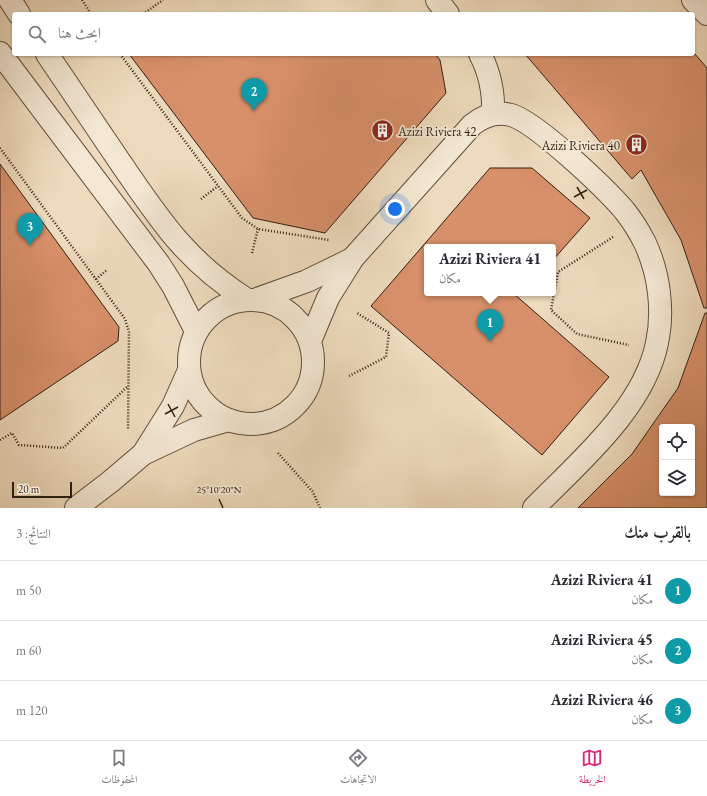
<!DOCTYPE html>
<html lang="ar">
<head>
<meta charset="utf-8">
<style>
	:root { --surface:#fff; --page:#f2f2f3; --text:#2b2b33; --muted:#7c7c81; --line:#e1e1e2; --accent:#db2777 }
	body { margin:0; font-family:"EB Garamond",Amiri,serif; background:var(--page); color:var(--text); direction:rtl }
	.controls { position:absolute; right:12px; bottom:12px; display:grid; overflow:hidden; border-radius:4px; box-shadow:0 1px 3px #0004 }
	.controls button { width:36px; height:36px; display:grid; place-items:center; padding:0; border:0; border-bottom:1px solid var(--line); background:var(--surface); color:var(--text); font:20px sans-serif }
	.scale { position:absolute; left:12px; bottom:10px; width:60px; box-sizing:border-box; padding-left:4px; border:2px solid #311f13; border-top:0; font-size:11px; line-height:14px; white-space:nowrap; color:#311f13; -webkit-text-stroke:3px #f4e8d4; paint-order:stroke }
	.you { position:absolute; left:395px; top:209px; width:14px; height:14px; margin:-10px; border:3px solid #fff; border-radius:50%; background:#1a73e8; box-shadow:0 0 0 6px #1a73e833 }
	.badge { display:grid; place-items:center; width:26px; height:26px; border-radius:50%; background:var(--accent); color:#fff; font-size:13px; font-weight:700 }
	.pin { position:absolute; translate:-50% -33px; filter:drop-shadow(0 1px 2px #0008) }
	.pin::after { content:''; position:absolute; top:21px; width:14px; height:12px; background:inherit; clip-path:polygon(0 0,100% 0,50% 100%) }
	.popup { position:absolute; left:424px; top:244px; width:132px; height:52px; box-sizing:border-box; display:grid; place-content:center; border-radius:4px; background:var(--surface); filter:drop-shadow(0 1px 3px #0005); font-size:13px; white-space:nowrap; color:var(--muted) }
	.popup b { font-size:15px; color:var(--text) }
	.popup::after { content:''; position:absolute; left:50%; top:100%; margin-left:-8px; border:8px solid transparent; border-top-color:var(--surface) }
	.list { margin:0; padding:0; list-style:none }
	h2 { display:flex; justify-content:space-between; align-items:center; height:52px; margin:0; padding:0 16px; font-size:17px }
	h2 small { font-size:13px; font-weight:400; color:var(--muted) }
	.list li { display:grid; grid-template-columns:26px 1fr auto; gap:12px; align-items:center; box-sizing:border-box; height:60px; padding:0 16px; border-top:1px solid var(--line) }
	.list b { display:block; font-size:15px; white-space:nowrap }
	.list p { margin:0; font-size:13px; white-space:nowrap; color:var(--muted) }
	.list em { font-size:13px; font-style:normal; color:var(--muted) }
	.icon { flex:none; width:22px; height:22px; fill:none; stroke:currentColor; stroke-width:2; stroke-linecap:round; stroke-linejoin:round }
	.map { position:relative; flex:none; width:707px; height:508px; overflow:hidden; direction:ltr }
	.search { position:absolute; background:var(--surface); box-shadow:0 1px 3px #0004; left:12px; right:12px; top:12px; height:44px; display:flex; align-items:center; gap:10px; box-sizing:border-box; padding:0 14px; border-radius:4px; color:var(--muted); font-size:15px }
	.sheet { height:232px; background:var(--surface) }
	nav { display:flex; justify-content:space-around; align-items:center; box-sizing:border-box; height:56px; border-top:1px solid var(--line); background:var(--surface); font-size:11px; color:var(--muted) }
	nav a { display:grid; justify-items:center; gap:2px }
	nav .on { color:var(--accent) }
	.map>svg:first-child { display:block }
	.building { fill:#d8906a; stroke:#311f13; fill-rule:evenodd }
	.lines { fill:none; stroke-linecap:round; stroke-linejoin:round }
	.minor-casing { stroke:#604e3e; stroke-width:24 }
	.path { stroke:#311f13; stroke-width:2.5; stroke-dasharray:1 2; stroke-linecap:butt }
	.minor { stroke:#f4e8d4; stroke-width:22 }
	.ticks { fill:none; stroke:#311f13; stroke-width:1.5 }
	.labels { text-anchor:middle; stroke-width:3.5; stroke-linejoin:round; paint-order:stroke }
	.poi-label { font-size:13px; fill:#311f13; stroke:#f4e8d4; text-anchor:start }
	.ticks-label { font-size:10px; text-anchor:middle; fill:#311f13; stroke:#f4e8d4; stroke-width:3.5; stroke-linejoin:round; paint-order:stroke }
</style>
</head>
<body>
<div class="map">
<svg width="707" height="508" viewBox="0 0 707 508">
	<rect width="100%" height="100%" fill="#eedbbd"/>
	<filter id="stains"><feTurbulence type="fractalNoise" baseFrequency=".005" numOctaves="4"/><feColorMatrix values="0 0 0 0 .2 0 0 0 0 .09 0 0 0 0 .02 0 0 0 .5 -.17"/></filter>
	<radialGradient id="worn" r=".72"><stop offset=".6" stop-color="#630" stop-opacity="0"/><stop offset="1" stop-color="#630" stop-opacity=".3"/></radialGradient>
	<g class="building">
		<polygon points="129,54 435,54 440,60 446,93 325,233 253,218"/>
		<polygon points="525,54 695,54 707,68 707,308 704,308 681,240 641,170 632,179"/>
		<polygon points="0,164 119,327 118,341 0,420"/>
		<polygon points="490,168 532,168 590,218 553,260 553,247 427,247 427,293 513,293 609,377 542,455 371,306"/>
		<path d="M705,313H707V508H578L632,454L678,388ZM662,427H692V493H662Z"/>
	</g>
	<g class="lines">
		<defs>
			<g id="minor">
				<polyline points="10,0 19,14"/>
				<polyline points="437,0 448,14"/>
				<polyline points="693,0 707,14"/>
				<polyline points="0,53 159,264 173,286 196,331"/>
				<path d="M47,54C71,90 96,126 120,162C160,220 185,260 246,299"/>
				<path d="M480,54C490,73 494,92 493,114"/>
				<polyline points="257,299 307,281 352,259"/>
				<circle cx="251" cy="362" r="62"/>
				<path d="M310,341L328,298L353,258L472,125C483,116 496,111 511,115C536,122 605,188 624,210C632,220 639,231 645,243C659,273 664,310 657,343C644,408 579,462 534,508"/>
				<polyline points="143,454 173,406 189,370"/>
				<polyline points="76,508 110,482 143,454 194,430 229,420"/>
			</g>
		</defs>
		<use href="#minor" class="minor-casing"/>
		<g class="path">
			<polyline points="82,0 91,14"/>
			<polyline points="143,14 163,0"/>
			<polyline points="120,54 242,218 258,229 329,240"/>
			<polyline points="0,148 125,319 129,332 128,430"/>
			<polyline points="201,199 218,186"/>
			<polyline points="613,237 558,272 551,310 577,334 629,345"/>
			<polyline points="252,253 258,229"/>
			<polyline points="96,279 107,270"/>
			<polyline points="349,376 386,357 389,333 357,313"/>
			<polyline points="0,440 12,433 19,445 63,448 128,386"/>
			<polyline points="278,453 313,492 320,508"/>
		</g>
		<use href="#minor" class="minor"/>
	</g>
	<path class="ticks" d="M577,187L584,199M574,197L587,190M168,404L175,417M165,414L178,407M219,499L223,508"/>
	<defs>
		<symbol id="building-disc" viewBox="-11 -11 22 22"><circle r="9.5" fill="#8f2418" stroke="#f4e8d4"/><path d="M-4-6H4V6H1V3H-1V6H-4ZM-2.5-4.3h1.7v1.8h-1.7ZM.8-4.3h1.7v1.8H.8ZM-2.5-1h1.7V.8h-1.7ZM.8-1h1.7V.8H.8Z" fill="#fff"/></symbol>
	</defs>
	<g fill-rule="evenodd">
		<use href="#building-disc" x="370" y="118" width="25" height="25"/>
		<use href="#building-disc" x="624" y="132" width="25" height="25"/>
	</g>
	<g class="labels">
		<g class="poi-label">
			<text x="398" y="136">Azizi Riviera 42</text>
			<text x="620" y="150" text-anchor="end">Azizi Riviera 40</text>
		</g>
	</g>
	<g class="ticks-label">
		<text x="219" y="493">25°10'20"N</text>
	</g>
	<rect width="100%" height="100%" filter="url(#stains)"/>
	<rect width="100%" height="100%" fill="url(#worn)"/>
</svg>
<div class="controls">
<button><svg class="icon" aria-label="locate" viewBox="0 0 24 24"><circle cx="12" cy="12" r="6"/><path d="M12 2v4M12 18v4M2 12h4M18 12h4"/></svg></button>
<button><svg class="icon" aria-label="layers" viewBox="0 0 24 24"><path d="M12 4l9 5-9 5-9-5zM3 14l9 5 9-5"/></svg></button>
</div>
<div class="scale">20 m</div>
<div class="you"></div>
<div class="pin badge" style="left:490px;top:342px;background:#0f9aa8">1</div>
<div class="popup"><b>Azizi Riviera 41</b>مكان</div>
<div class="pin badge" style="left:254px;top:111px;background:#0f9aa8">2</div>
<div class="pin badge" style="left:30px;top:246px;background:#0f9aa8">3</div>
<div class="search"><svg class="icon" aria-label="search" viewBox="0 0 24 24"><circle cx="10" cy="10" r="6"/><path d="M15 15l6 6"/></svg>ابحث هنا</div>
</div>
<section class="sheet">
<h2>بالقرب منك<small>النتائج: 3</small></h2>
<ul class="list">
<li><span class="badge" style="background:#0f9aa8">1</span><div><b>Azizi Riviera 41</b><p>مكان</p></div><em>50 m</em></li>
<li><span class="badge" style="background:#0f9aa8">2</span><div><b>Azizi Riviera 45</b><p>مكان</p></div><em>60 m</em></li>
<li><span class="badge" style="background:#0f9aa8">3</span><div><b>Azizi Riviera 46</b><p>مكان</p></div><em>120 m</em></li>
</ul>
</section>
<nav>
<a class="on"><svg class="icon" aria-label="map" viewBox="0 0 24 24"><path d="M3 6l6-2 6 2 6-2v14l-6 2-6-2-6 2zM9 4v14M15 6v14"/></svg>الخريطة</a>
<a><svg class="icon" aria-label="directions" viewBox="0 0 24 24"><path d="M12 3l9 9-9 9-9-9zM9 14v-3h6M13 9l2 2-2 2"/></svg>الاتجاهات</a>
<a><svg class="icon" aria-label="saved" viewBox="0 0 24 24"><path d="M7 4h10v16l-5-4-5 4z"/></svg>المحفوظات</a>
</nav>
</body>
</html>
